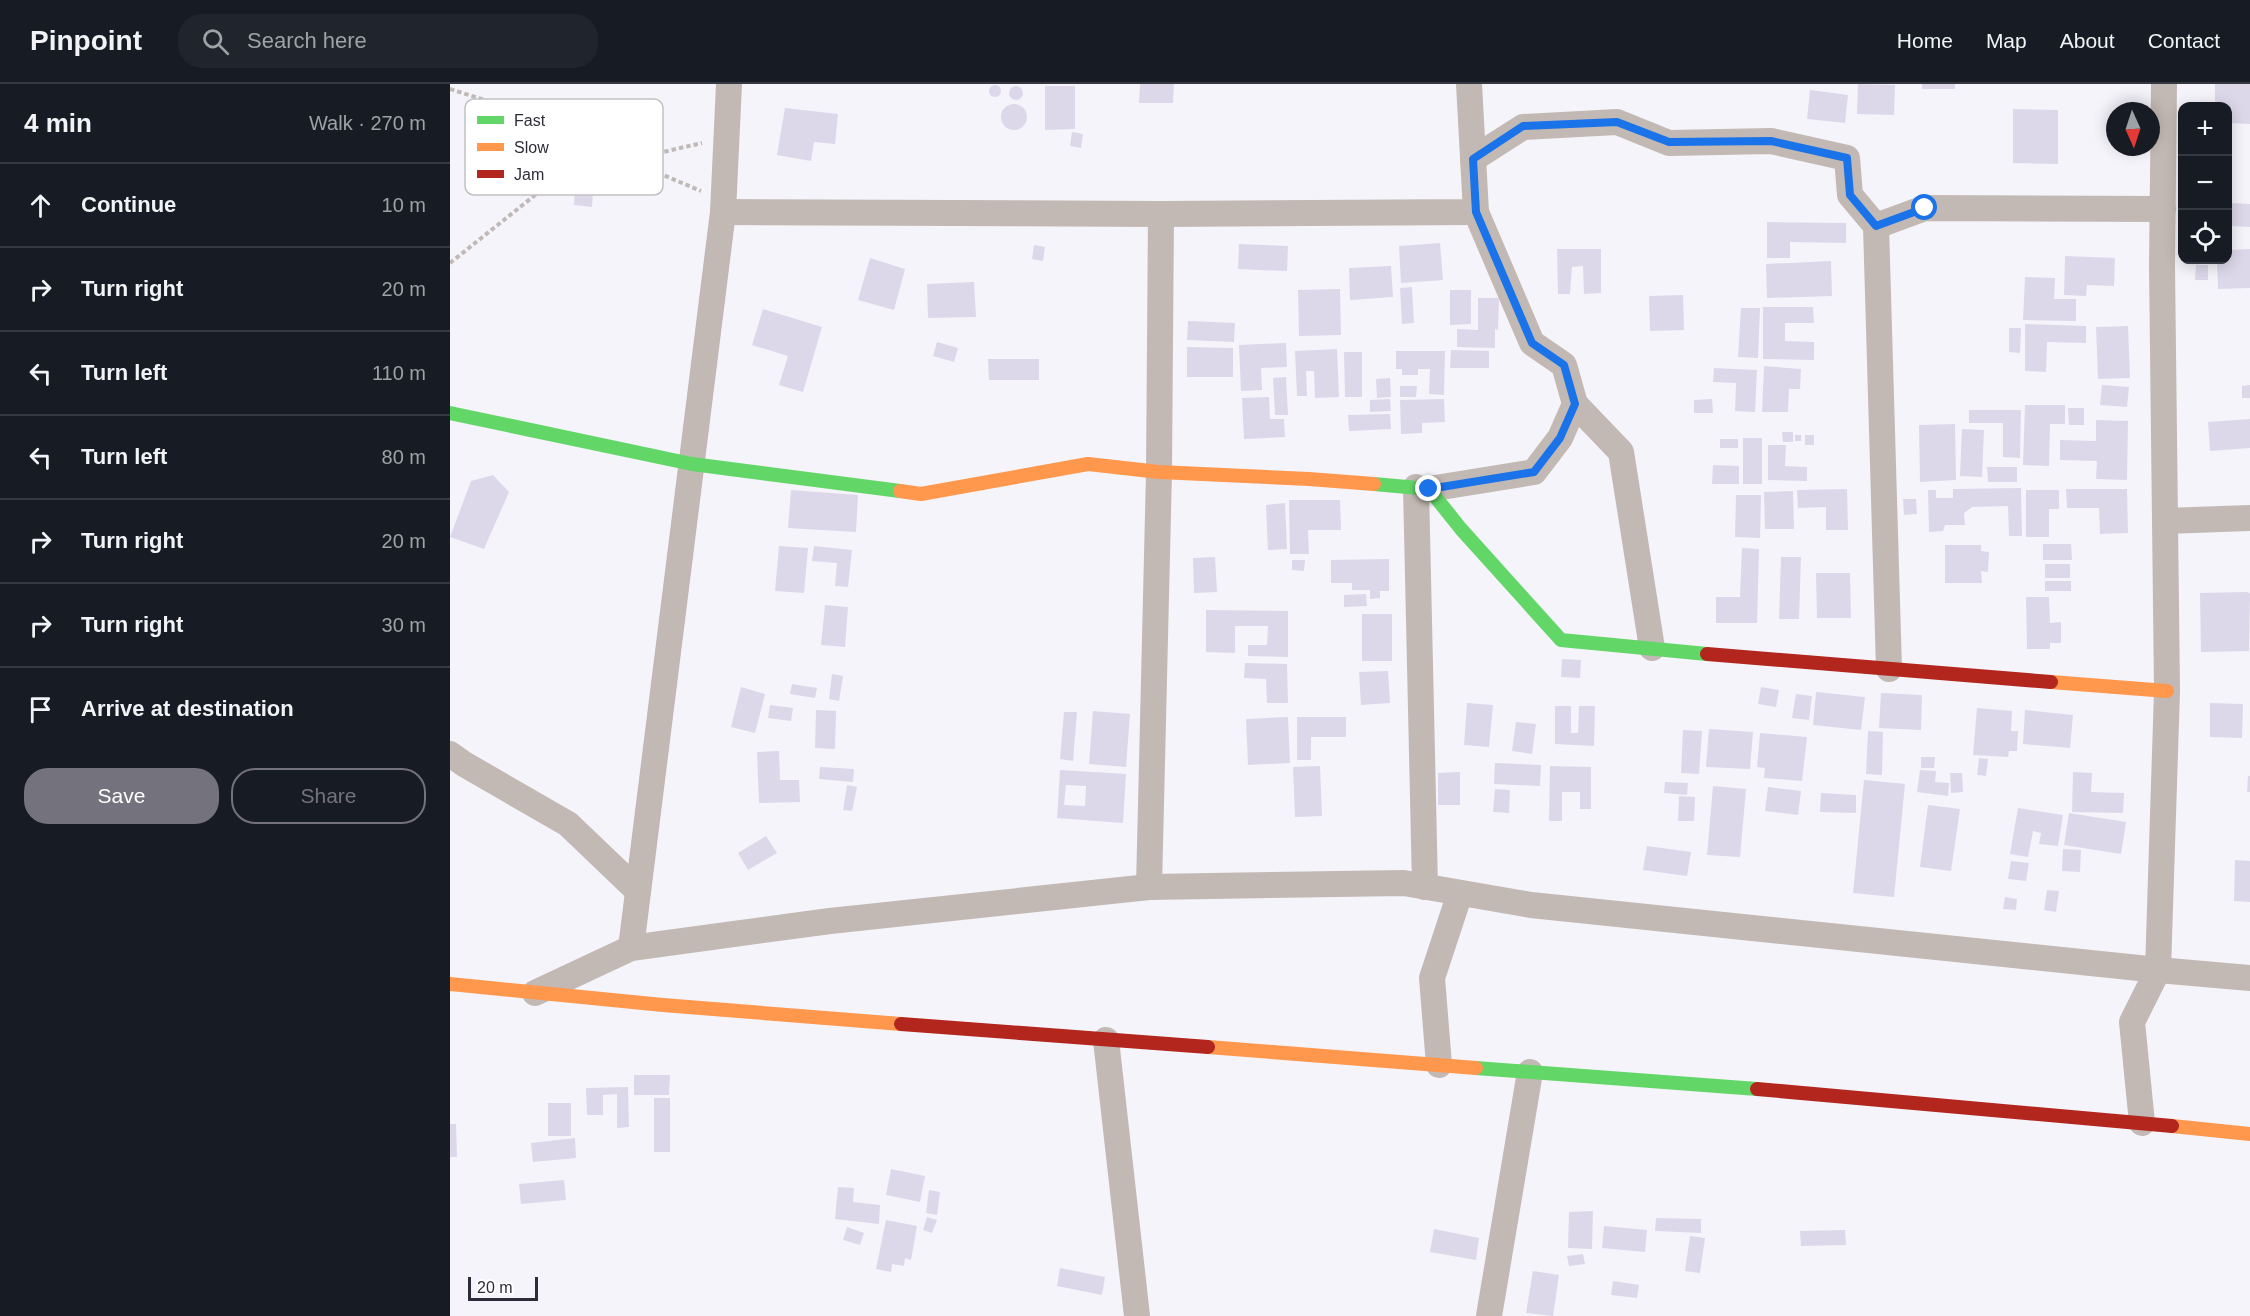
<!DOCTYPE html>
<html lang="en">
<head>
<meta charset="utf-8">
<style>
	:root { --surface:#171b24; --page:#20242c; --text:#f1f3f6; --muted:#9ea1a6; --line:#363941; --accent:#74727d }
	body { margin:0; font-family:Helvetica,sans-serif; background:var(--page); color:var(--text) }
	.controls { position:absolute; right:18px; top:18px; display:grid; overflow:hidden; border-radius:12px; box-shadow:0 3px 15px #0003 }
	.controls button { width:54px; height:54px; display:grid; place-items:center; padding:0; border:0; border-bottom:2px solid var(--line); background:var(--surface); color:var(--text); font:30px sans-serif }
	.compass { position:absolute; left:1656px; top:18px; width:54px; height:54px; border-radius:50%; background:var(--surface); box-shadow:0 3px 15px #0003; rotate:177deg }
	.scale { position:absolute; left:18px; bottom:15px; width:70px; box-sizing:border-box; padding-left:6px; border:3px solid #2f2c39; border-top:0; font-size:16px; line-height:21px; white-space:nowrap; color:#2f2c39; -webkit-text-stroke:4px #fff; paint-order:stroke }
	.stop { position:absolute; width:18px; height:18px; margin:-14px; border:4px solid #1a73e8; border-radius:50%; background:#fff }
	.stop.end { background:#1a73e8; border-color:#fff; box-shadow:0 2px 6px #0008 }
	.list { margin:0; padding:0; list-style:none }
	h2 { display:flex; justify-content:space-between; align-items:center; height:78px; margin:0; padding:0 24px; font-size:26px }
	h2 small { font-size:20px; font-weight:400; color:var(--muted) }
	.list li { display:grid; grid-template-columns:39px 1fr auto; gap:18px; align-items:center; box-sizing:border-box; height:84px; padding:0 24px; border-top:2px solid var(--line) }
	.list b { display:block; font-size:22px; white-space:nowrap }
	.list em { font-size:20px; font-style:normal; color:var(--muted) }
	.actions { display:flex; gap:12px; padding:18px 24px }
	.actions a { flex:1; padding:14px 0; border:2px solid var(--accent); border-radius:24px; text-align:center; font-size:21px; color:var(--accent) }
	.actions .main { background:var(--accent); color:#fff }
	.icon { flex:none; width:33px; height:33px; fill:none; stroke:currentColor; stroke-width:2; stroke-linecap:round; stroke-linejoin:round }
	.map { position:relative; flex:none; width:1800px; height:1232px; overflow:hidden }
	header { display:flex; align-items:center; gap:36px; box-sizing:border-box; height:84px; padding:0 30px; background:var(--surface); border-bottom:2px solid var(--line) }
	header strong { font-size:28px }
	nav { display:flex; gap:33px; margin-inline-start:auto; font-size:21px }
	.search { width:420px; height:54px; background:var(--page); display:flex; align-items:center; gap:15px; box-sizing:border-box; padding:0 21px; border-radius:24px; color:var(--muted); font-size:22px }
	main { display:flex }
	aside { flex:1; background:var(--surface) }
	.map>svg:first-child { display:block }
	.building { fill:#dcd8ea; fill-rule:evenodd }
	.lines { fill:none; stroke-linecap:round; stroke-linejoin:round }
	.path { stroke:#c0b9b8; stroke-width:4; stroke-dasharray:4.5 3; stroke-linecap:butt }
	.street { stroke:#c3b9b4; stroke-width:26 }
	.fast { stroke:#63d668; stroke-width:14 }
	.slow { stroke:#ff974d; stroke-width:14 }
	.jam { stroke:#b3261e; stroke-width:14 }
	.route { stroke:#1a73e8; stroke-width:8 }
	.key { fill:#fff; stroke:#c1c0c4; stroke-width:1.5 }
	.key-label { font-size:16px; fill:#2f2c39 }
</style>
</head>
<body>
<header>
<strong>Pinpoint</strong>
<div class="search"><svg class="icon" aria-label="search" viewBox="0 0 24 24"><circle cx="10" cy="10" r="6"/><path d="M15 15l6 6"/></svg>Search here</div>
<nav><a>Home</a><a>Map</a><a>About</a><a>Contact</a></nav>
</header>
<main>
<aside>
<h2>4 min<small>Walk · 270 m</small></h2>
<ul class="list">
<li><svg class="icon" aria-label="ahead" viewBox="0 0 24 24"><path d="M12 20V5M6 11l6-6 6 6"/></svg><div><b>Continue</b></div><em>10 m</em></li>
<li><svg class="icon" aria-label="right" viewBox="0 0 24 24"><path d="M7 20v-9h11M14 6l5 5-5 5"/></svg><div><b>Turn right</b></div><em>20 m</em></li>
<li><svg class="icon" aria-label="left" viewBox="0 0 24 24"><path d="M17 20v-9H6M10 6l-5 5 5 5"/></svg><div><b>Turn left</b></div><em>110 m</em></li>
<li><svg class="icon" aria-label="left" viewBox="0 0 24 24"><path d="M17 20v-9H6M10 6l-5 5 5 5"/></svg><div><b>Turn left</b></div><em>80 m</em></li>
<li><svg class="icon" aria-label="right" viewBox="0 0 24 24"><path d="M7 20v-9h11M14 6l5 5-5 5"/></svg><div><b>Turn right</b></div><em>20 m</em></li>
<li><svg class="icon" aria-label="right" viewBox="0 0 24 24"><path d="M7 20v-9h11M14 6l5 5-5 5"/></svg><div><b>Turn right</b></div><em>30 m</em></li>
<li><svg class="icon" aria-label="arrive" viewBox="0 0 24 24"><path d="M6 21V4h12l-3 4 3 4H6"/></svg><div><b>Arrive at destination</b></div></li>
</ul>
<div class="actions"><a class="main">Save</a><a>Share</a></div>
</aside>
<div class="map">
<svg width="1800" height="1232" viewBox="0 0 1800 1232">
	<rect width="100%" height="100%" fill="#f5f4fb"/>
	<g class="building">
		<polygon points="690,0 724,0 723,19 689,19"/>
		<polygon points="1408,0 1445,1 1444,31 1407,30"/>
		<rect x="1472" y="0" width="33" height="5"/>
		<polygon points="1765,0 1800,0 1800,40 1778,39 1778,22 1765,22"/>
		<circle cx="545" cy="7" r="6"/>
		<polygon points="595,2 625,2 625,45 595,46"/>
		<circle cx="566" cy="9" r="7"/>
		<polygon points="1360,6 1398,11 1395,39 1357,35"/>
		<circle cx="564" cy="33" r="13"/>
		<polygon points="335,24 388,30 385,60 364,58 361,77 327,71"/>
		<polygon points="1563,25 1608,26 1608,80 1563,79"/>
		<polygon points="622,48 633,50 631,64 620,62"/>
		<polygon points="126,90 144,92 142,123 124,121"/>
		<polygon points="1782,119 1800,120 1800,143 1781,142"/>
		<polygon points="1317,138 1396,139 1396,159 1340,158 1340,174 1317,174"/>
		<polygon points="990,159 993,196 951,199 949,162"/>
		<polygon points="789,160 838,162 837,187 788,185"/>
		<polygon points="584,161 595,163 593,177 582,175"/>
		<polygon points="1107,165 1151,165 1151,209 1134,210 1133,182 1122,183 1120,210 1108,210"/>
		<polygon points="1800,165 1800,204 1768,205 1767,176 1778,176 1778,166"/>
		<polygon points="1615,172 1665,174 1664,202 1637,201 1636,212 1614,211"/>
		<polygon points="420,174 455,185 444,226 408,216"/>
		<polygon points="1381,177 1382,212 1317,214 1316,180"/>
		<polygon points="1746,181 1758,181 1758,196 1745,196"/>
		<polygon points="941,182 943,213 900,216 899,184"/>
		<polygon points="1575,193 1605,194 1604,215 1626,215 1626,237 1573,236"/>
		<polygon points="524,198 526,233 478,234 477,200"/>
		<polygon points="962,203 964,239 952,240 950,204"/>
		<polygon points="890,205 891,251 849,252 848,206"/>
		<polygon points="1000,206 1021,206 1021,240 1000,241"/>
		<polygon points="1233,211 1234,246 1200,247 1199,212"/>
		<polygon points="1028,214 1049,214 1048,246 1045,245 1045,264 1007,263 1007,245 1028,246"/>
		<polygon points="1313,223 1363,223 1364,239 1335,239 1335,257 1364,258 1364,276 1313,275"/>
		<polygon points="1291,224 1310,224 1308,274 1288,273"/>
		<polygon points="313,225 372,243 353,308 329,301 338,272 302,261"/>
		<polygon points="738,237 785,239 784,258 737,256"/>
		<polygon points="1575,240 1636,242 1636,259 1597,258 1596,288 1575,287"/>
		<polygon points="1678,242 1680,294 1648,295 1646,243"/>
		<polygon points="1559,244 1571,244 1570,269 1559,268"/>
		<polygon points="487,258 508,264 504,278 483,272"/>
		<polygon points="836,259 837,283 811,284 812,306 791,307 789,261"/>
		<polygon points="737,263 783,264 783,293 737,293"/>
		<polygon points="887,265 889,313 865,314 864,287 856,287 857,312 847,312 845,267"/>
		<polygon points="1001,266 1039,267 1039,284 1000,284"/>
		<polygon points="946,267 995,267 994,311 979,310 980,285 968,285 968,291 952,291 952,285 946,285"/>
		<polygon points="894,268 912,268 912,313 895,313"/>
		<polygon points="538,275 589,275 589,296 539,296"/>
		<polygon points="1314,282 1351,285 1350,305 1339,305 1338,328 1312,328"/>
		<polygon points="1264,284 1307,286 1305,328 1285,327 1286,299 1263,298"/>
		<polygon points="836,293 838,331 825,331 823,294"/>
		<polygon points="940,294 941,313 927,314 926,295"/>
		<polygon points="1652,301 1679,303 1677,323 1650,321"/>
		<polygon points="1800,301 1800,314 1792,314 1792,302"/>
		<polygon points="950,302 967,302 966,313 950,313"/>
		<polygon points="819,313 820,335 834,335 835,353 794,355 792,314"/>
		<polygon points="940,315 941,327 920,328 920,316"/>
		<polygon points="994,315 995,338 972,339 972,349 951,350 950,316"/>
		<polygon points="1262,315 1263,329 1244,329 1244,316"/>
		<polygon points="1575,321 1615,321 1615,340 1600,340 1599,382 1573,381"/>
		<polygon points="1618,324 1634,324 1634,341 1619,341"/>
		<polygon points="1519,326 1571,326 1570,374 1553,373 1553,339 1519,339"/>
		<polygon points="940,330 941,345 899,347 898,331"/>
		<polygon points="1800,335 1800,364 1760,367 1758,338"/>
		<polygon points="1646,336 1678,337 1677,396 1646,395 1647,377 1610,376 1610,356 1646,357"/>
		<polygon points="1505,340 1506,396 1470,398 1469,341"/>
		<polygon points="1512,345 1534,346 1532,393 1510,392"/>
		<polygon points="1332,348 1343,348 1343,358 1333,358"/>
		<rect x="1345" y="351" width="6" height="6"/>
		<rect x="1355" y="351" width="9" height="10"/>
		<rect x="1293" y="354" width="19" height="46"/>
		<rect x="1270" y="355" width="18" height="9"/>
		<polygon points="1318,361 1336,361 1335,382 1357,383 1357,397 1318,396"/>
		<polygon points="1263,381 1289,382 1289,400 1262,400"/>
		<polygon points="1537,383 1567,383 1567,398 1538,398"/>
		<polygon points="43,391 59,408 34,465 0,453 21,397"/>
		<polygon points="1571,404 1572,452 1559,452 1558,422 1522,423 1514,429 1515,441 1495,441 1493,447 1479,448 1478,406 1486,406 1486,414 1503,414 1503,405"/>
		<polygon points="1397,405 1398,446 1376,446 1376,423 1348,424 1347,406"/>
		<polygon points="1616,405 1677,405 1678,449 1650,450 1649,424 1617,424"/>
		<polygon points="341,406 408,411 406,448 338,444"/>
		<polygon points="1576,406 1609,406 1609,425 1599,425 1599,453 1576,453"/>
		<polygon points="1343,407 1344,445 1315,445 1314,408"/>
		<polygon points="1286,411 1311,411 1310,454 1285,453"/>
		<polygon points="1453,415 1466,415 1467,430 1454,431"/>
		<polygon points="839,416 890,416 891,446 858,446 859,470 840,470"/>
		<polygon points="835,419 837,465 818,466 816,421"/>
		<polygon points="1593,460 1621,460 1622,476 1593,476"/>
		<polygon points="1495,461 1531,461 1531,467 1539,468 1538,488 1531,487 1532,499 1495,499"/>
		<polygon points="329,462 358,464 354,509 325,507"/>
		<polygon points="364,462 402,466 398,503 385,502 387,479 362,477"/>
		<polygon points="1292,464 1309,465 1307,539 1266,539 1266,513 1290,513"/>
		<polygon points="765,473 767,508 744,509 743,474"/>
		<polygon points="1331,473 1351,473 1349,535 1329,535"/>
		<polygon points="939,475 939,507 930,507 930,514 920,515 920,506 902,506 902,499 881,499 881,476"/>
		<polygon points="842,476 855,476 854,487 842,486"/>
		<rect x="1595" y="480" width="25" height="14"/>
		<polygon points="1366,489 1400,489 1401,534 1367,534"/>
		<rect x="1595" y="497" width="26" height="10"/>
		<polygon points="1798,508 1800,510 1799,567 1751,568 1750,509"/>
		<polygon points="916,510 917,522 894,523 894,511"/>
		<polygon points="1576,513 1599,513 1600,539 1611,538 1611,559 1600,559 1600,565 1577,565"/>
		<polygon points="375,521 398,523 395,563 371,561"/>
		<polygon points="756,526 838,527 838,573 798,572 798,561 817,561 818,542 785,542 785,569 756,568"/>
		<rect x="912" y="530" width="30" height="47"/>
		<polygon points="1112,575 1131,576 1130,594 1111,593"/>
		<polygon points="795,579 837,580 838,619 817,619 816,595 794,594"/>
		<polygon points="938,587 940,619 911,621 909,588"/>
		<polygon points="382,590 393,592 389,617 379,615"/>
		<polygon points="342,600 367,604 365,614 340,610"/>
		<polygon points="291,603 315,610 305,649 281,643"/>
		<polygon points="1311,603 1329,606 1326,623 1308,620"/>
		<polygon points="1366,608 1415,613 1411,646 1363,641"/>
		<polygon points="1431,609 1472,611 1471,646 1429,644"/>
		<polygon points="1346,610 1362,612 1359,636 1342,634"/>
		<polygon points="1017,619 1043,621 1039,663 1014,661"/>
		<polygon points="1760,619 1793,620 1792,654 1760,653"/>
		<polygon points="320,621 343,624 341,637 318,634"/>
		<polygon points="1105,622 1121,622 1121,649 1128,649 1129,622 1145,622 1144,662 1105,660"/>
		<polygon points="1527,624 1562,627 1561,647 1568,647 1567,667 1559,667 1558,673 1523,671"/>
		<polygon points="366,626 386,627 385,665 365,664"/>
		<polygon points="1575,626 1623,631 1620,664 1573,660"/>
		<polygon points="643,627 680,630 676,683 639,680"/>
		<polygon points="614,628 627,628 623,677 610,675"/>
		<polygon points="838,633 840,679 798,681 796,635"/>
		<polygon points="847,633 896,633 896,653 861,653 861,676 847,676"/>
		<polygon points="1066,638 1086,640 1082,670 1062,667"/>
		<polygon points="1259,645 1303,648 1300,685 1256,683"/>
		<polygon points="1233,646 1252,647 1249,690 1231,689"/>
		<polygon points="1418,647 1433,648 1432,691 1416,690"/>
		<polygon points="1310,649 1357,653 1352,697 1314,694 1315,684 1307,683"/>
		<polygon points="329,667 330,696 349,696 350,718 309,719 307,668"/>
		<polygon points="1471,673 1485,673 1484,684 1471,684"/>
		<polygon points="1529,674 1538,675 1536,692 1527,691"/>
		<polygon points="1045,679 1091,681 1090,702 1044,700"/>
		<polygon points="870,682 872,732 845,733 843,683"/>
		<polygon points="1100,682 1141,683 1141,725 1130,725 1130,708 1112,708 1112,737 1099,737"/>
		<polygon points="370,683 404,685 403,698 369,695"/>
		<path d="M610,686L676,690L673,739L607,734ZM616,701L636,702L635,722L614,721Z"/>
		<polygon points="1470,686 1486,687 1485,698 1499,699 1498,712 1467,708"/>
		<polygon points="1010,688 1010,721 988,721 988,689"/>
		<polygon points="1623,688 1642,689 1641,708 1674,709 1673,729 1622,728"/>
		<polygon points="1500,689 1512,689 1513,708 1501,709"/>
		<polygon points="1798,692 1800,692 1800,708 1797,708"/>
		<polygon points="1414,696 1455,700 1444,813 1403,809"/>
		<polygon points="1215,698 1238,699 1237,711 1214,709"/>
		<polygon points="397,701 407,703 402,727 393,726"/>
		<polygon points="1263,702 1296,705 1290,773 1257,771"/>
		<polygon points="1318,703 1351,707 1348,731 1315,727"/>
		<polygon points="1045,705 1060,706 1059,729 1043,728"/>
		<polygon points="1371,709 1406,711 1406,729 1370,728"/>
		<polygon points="1229,712 1245,713 1244,737 1228,737"/>
		<polygon points="1478,721 1510,725 1501,787 1470,783"/>
		<polygon points="1568,724 1613,731 1608,762 1589,760 1591,749 1583,747 1578,773 1560,770"/>
		<polygon points="1619,729 1676,738 1671,770 1614,761"/>
		<polygon points="316,752 327,769 298,786 288,769"/>
		<polygon points="1197,762 1241,768 1237,792 1193,786"/>
		<polygon points="1613,765 1631,766 1630,788 1612,787"/>
		<polygon points="1785,776 1800,777 1800,818 1784,817"/>
		<polygon points="1561,777 1579,779 1576,797 1558,795"/>
		<polygon points="1597,806 1609,807 1606,828 1594,826"/>
		<polygon points="1555,813 1567,815 1566,826 1553,825"/>
		<polygon points="184,991 220,991 219,1011 184,1011"/>
		<polygon points="178,1003 179,1043 167,1044 167,1010 153,1011 153,1031 137,1031 136,1004"/>
		<rect x="204" y="1014" width="16" height="54"/>
		<rect x="98" y="1019" width="23" height="33"/>
		<polygon points="0,1040 6,1040 7,1073 0,1073"/>
		<polygon points="125,1054 126,1074 83,1078 81,1059"/>
		<polygon points="441,1085 475,1092 470,1118 436,1111"/>
		<polygon points="114,1096 116,1116 71,1120 69,1100"/>
		<polygon points="388,1103 404,1104 403,1118 430,1121 429,1140 385,1135"/>
		<polygon points="479,1106 490,1108 487,1131 476,1129"/>
		<polygon points="1143,1127 1142,1165 1118,1164 1119,1128"/>
		<polygon points="477,1133 487,1136 482,1149 473,1146"/>
		<polygon points="1206,1134 1251,1135 1251,1149 1205,1147"/>
		<polygon points="436,1136 467,1142 461,1176 455,1174 454,1182 442,1180 441,1188 426,1185"/>
		<polygon points="1154,1142 1197,1146 1195,1168 1152,1164"/>
		<polygon points="397,1143 414,1149 410,1161 393,1156"/>
		<polygon points="984,1145 1029,1154 1026,1176 980,1168"/>
		<polygon points="1395,1146 1396,1161 1351,1162 1350,1147"/>
		<polygon points="1240,1152 1255,1154 1250,1189 1235,1187"/>
		<polygon points="1133,1170 1135,1180 1119,1182 1117,1172"/>
		<polygon points="610,1184 655,1193 652,1211 607,1202"/>
		<polygon points="1083,1187 1109,1191 1103,1232 1076,1229"/>
		<polygon points="1163,1197 1189,1201 1187,1214 1161,1211"/>
	</g>
	<g class="lines">
		<g class="path">
			<polyline points="0,5 47,20 99,50 166,71 251,107"/>
			<polyline points="0,179 109,92 252,59"/>
		</g>
		<g class="street">
			<polyline points="1023,75 1073,43 1167,38 1219,59 1321,57 1397,74 1400,111 1426,142"/>
			<polyline points="273,128 711,130 1026,128 1019,0"/>
			<polyline points="1125,320 1171,368 1202,564"/>
			<polyline points="966,403 975,803"/>
			<polyline points="979,405 1084,388 1110,354 1125,320 1114,281 1082,259 1026,128"/>
			<polyline points="1715,437 1800,434"/>
			<polyline points="1439,585 1426,142 1475,124 1713,125"/>
			<polyline points="0,670 14,680 118,740 188,807"/>
			<polyline points="699,803 709,388 711,130"/>
			<polyline points="181,864 273,128 279,0"/>
			<polyline points="85,909 181,864 380,837 699,803 954,799 1081,821 1708,886 1800,894"/>
			<polyline points="656,956 687,1232"/>
			<polyline points="989,981 982,894 1010,809"/>
			<polyline points="1692,1039 1682,938 1708,886 1717,607 1712,181 1714,0"/>
			<polyline points="1039,1232 1080,988"/>
		</g>
		<g class="fast">
			<polyline points="0,329 242,380 450,407"/>
			<polyline points="924,400 979,405 1011,445 1111,556 1257,570"/>
			<polyline points="1026,984 1307,1005"/>
		</g>
		<g class="slow">
			<polyline points="450,407 471,410 638,380 709,388 859,395 924,400"/>
			<polyline points="1601,598 1717,607"/>
			<polyline points="0,900 213,921 451,940"/>
			<polyline points="758,963 1026,984"/>
			<polyline points="1722,1042 1800,1050"/>
		</g>
		<g class="jam">
			<polyline points="1257,570 1601,598"/>
			<polyline points="451,940 758,963"/>
			<polyline points="1307,1005 1722,1042"/>
		</g>
	</g>
	<g class="lines">
		<polyline class="route" points="979,405 1084,388 1110,354 1125,320 1114,281 1082,259 1026,128 1023,75 1073,42 1167,38 1219,58 1321,57 1397,74 1400,111 1426,142 1475,124"/>
	</g>
	<rect x="15" y="15" width="198" height="96" rx="9" class="key"/>
	<rect x="27" y="32" width="27" height="8" fill="#63d668"/>
	<rect x="27" y="59" width="27" height="8" fill="#ff974d"/>
	<rect x="27" y="86" width="27" height="8" fill="#b3261e"/>
	<g class="key-label">
		<text x="64" y="42">Fast</text>
		<text x="64" y="69">Slow</text>
		<text x="64" y="96">Jam</text>
	</g>
</svg>
<div class="controls">
<button>+</button>
<button>−</button>
<button><svg class="icon" aria-label="locate" viewBox="0 0 24 24"><circle cx="12" cy="12" r="6"/><path d="M12 2v4M12 18v4M2 12h4M18 12h4"/></svg></button>
</div>
<svg class="compass" viewBox="-18 -18 36 36"><path d="M0-13l5 13h-10z" fill="#e53935"/><path d="M0 13l5-13h-10z" fill="#9ea1a6"/></svg>
<div class="scale">20 m</div>
<div class="stop" style="left:1475px;top:124px"></div>
<div class="stop end" style="left:979px;top:405px"></div>
</div>
</main>
</body>
</html>
